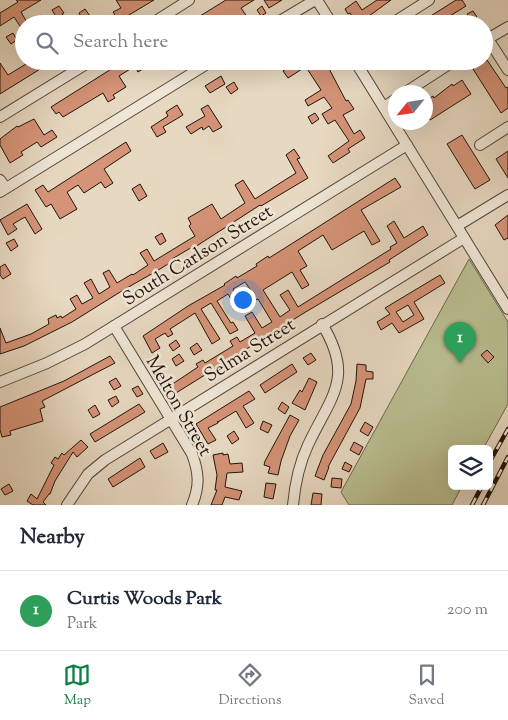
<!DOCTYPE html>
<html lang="en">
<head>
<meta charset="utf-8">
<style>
	:root { --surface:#fff; --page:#f6f6f7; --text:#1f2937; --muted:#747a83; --line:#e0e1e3; --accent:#0b8043 }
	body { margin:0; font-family:"Sorts Mill Goudy",serif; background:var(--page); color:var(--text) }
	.controls { position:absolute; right:15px; bottom:15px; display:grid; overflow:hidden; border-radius:8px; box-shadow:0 5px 20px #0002 }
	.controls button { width:45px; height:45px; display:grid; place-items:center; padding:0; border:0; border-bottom:1px solid var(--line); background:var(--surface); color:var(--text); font:25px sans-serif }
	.compass { position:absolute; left:388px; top:85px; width:45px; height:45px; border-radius:50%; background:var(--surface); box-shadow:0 5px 20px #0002; rotate:240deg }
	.you { position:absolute; left:242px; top:299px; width:18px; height:18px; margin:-12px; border:4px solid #fff; border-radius:50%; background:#1a73e8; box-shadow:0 0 0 8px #1a73e833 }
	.badge { display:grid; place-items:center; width:32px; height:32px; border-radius:50%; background:var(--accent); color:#fff; font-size:16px; font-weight:700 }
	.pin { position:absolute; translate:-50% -41px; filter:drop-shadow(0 1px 2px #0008) }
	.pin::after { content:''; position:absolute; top:26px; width:18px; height:15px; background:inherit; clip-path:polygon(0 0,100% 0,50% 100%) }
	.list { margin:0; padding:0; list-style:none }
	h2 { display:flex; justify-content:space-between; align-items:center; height:65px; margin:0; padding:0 20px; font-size:21px }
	h2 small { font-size:16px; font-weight:400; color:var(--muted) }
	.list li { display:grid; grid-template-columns:32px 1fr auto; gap:15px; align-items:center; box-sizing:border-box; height:80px; padding:0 20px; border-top:1px solid var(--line) }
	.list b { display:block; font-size:19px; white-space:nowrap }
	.list p { margin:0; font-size:16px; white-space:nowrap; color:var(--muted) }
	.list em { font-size:16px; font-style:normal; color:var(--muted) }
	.icon { flex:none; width:28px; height:28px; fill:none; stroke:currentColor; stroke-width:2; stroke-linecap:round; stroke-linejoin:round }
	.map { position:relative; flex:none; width:508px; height:505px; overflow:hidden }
	.search { position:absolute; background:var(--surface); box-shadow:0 5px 20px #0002; left:15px; right:15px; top:15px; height:55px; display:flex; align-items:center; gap:12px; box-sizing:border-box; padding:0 18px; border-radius:28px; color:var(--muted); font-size:19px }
	.sheet { height:145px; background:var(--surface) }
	nav { display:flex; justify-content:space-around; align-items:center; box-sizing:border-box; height:70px; border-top:1px solid var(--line); background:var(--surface); font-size:14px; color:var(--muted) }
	nav a { display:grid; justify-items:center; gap:2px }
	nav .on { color:var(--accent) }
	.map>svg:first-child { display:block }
	.green { fill:#b9be90; stroke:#6d684c }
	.building { fill:#d59377; stroke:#211308; fill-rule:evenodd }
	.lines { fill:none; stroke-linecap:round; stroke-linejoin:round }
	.minor-casing { stroke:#524436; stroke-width:12 }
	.minor { stroke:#efe6d7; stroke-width:10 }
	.rail-casing { stroke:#211308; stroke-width:4.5 }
	.rail { stroke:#efe6d7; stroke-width:2.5; stroke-dasharray:8; stroke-linecap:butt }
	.labels { text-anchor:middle; stroke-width:5; stroke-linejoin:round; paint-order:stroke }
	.street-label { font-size:19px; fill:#211308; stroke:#efe6d7 }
</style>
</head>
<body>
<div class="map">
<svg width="508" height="505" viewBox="0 0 508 505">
	<rect width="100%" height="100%" fill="#e7d8c1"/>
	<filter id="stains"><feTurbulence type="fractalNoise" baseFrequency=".004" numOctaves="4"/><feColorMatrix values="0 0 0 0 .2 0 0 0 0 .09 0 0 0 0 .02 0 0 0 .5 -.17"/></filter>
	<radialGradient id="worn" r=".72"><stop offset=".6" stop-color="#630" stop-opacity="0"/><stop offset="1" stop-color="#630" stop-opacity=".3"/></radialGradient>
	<polygon class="green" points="469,259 508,322 508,404 483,449 452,449 452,486 462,486 452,505 349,505 341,492"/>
	<g class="building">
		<polygon points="16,0 41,0 21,12 28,24 24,24 24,32 14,17 0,26 0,13 18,2"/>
		<polygon points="116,0 154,0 119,21 113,12 121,8"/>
		<polygon points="226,0 254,0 241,8 248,18 238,24 223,24 219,17 207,24 187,24"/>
		<polygon points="264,0 282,0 269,8"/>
		<polygon points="377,0 391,0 358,24 350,13 348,14 345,9 356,1 362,10"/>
		<polygon points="456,0 462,0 466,6 437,24 418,24"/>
		<polygon points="59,6 64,13 62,14 68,24 61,24 52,10"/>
		<polygon points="262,6 266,13 261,16 257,10"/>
		<polygon points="85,9 90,16 83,20 79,13"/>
		<polygon points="473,11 477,17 471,21 467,14"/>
		<polygon points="13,33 17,40 11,44 6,37"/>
		<polygon points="487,60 506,88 508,87 508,108 501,113 473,69"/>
		<polygon points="31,61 53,61 0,94 0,63 8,75"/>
		<polygon points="124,61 155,61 138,72 135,66 119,76 126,87 113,95 115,98 108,102 103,93 63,117 59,112 56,114 51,107"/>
		<polygon points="308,61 325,61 346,101 348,100 354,109 343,115 354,134 360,130 365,138 348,149 350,152 333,163 328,156 349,141 335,120 328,124 322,114 332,108 324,97 308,106 305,100 321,90 304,64"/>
		<polygon points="298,62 302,69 288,78 283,71"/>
		<polygon points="221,76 225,84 210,93 205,86"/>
		<polygon points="462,80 471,94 430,120 426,113 427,100 433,96 434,98 452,84 453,86"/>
		<polygon points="234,82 238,89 231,94 226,87"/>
		<polygon points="177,105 183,115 163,127 166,132 157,137 151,127 168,116 166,112"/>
		<polygon points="208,105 222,127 213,132 209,126 203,130 202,127 191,134 186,127 205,116 201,109"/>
		<polygon points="315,113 319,119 312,124 308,117"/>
		<polygon points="34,119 44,135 52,130 57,137 41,147 37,142 21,152 23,155 10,163 0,145 0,139 17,126 18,127"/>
		<polygon points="462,135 490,180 475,189 447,144"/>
		<polygon points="126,142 131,151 104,169 113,183 105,188 101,182 84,193 78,185 67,192 77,209 60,219 51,204 46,207 35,190 43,185 48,192"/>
		<polygon points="294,149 300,158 297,159 308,178 261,206 260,205 195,247 194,246 172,259 173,261 155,272 125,289 72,322 24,346 0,354 0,328 6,343 31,334 49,324 48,319 56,315 57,318 61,316 62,318 76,309 70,299 77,295 82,304 93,298 84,283 91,279 99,294 110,287 103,273 109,270 117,283 132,274 133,275 148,265 140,253 147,249 154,261 195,236 189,226 191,224 188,218 212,204 221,219 245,203 235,185 243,180 255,199 296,173 286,155"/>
		<polygon points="508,151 508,178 496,159"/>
		<polygon points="395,178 401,187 361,210 380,241 372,245 364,231 332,250 323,235 298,251 307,266 300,270 309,285 302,289 292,272 263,290 280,317 290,310 280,295 288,290 298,307 391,249 390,247 397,243 387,226 394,221 404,238 423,226 428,235 389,260 390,262 304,313 176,393 171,385 198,367 196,364 203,360 205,363 233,346 230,341 237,337 240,342 255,333 245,316 252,312 262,328 272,322 258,299 254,301 249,294 252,292 245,282 233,289 243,306 237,309 228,294 217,301 231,323 233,322 238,330 230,334 211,303 201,309 220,339 212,344 195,313 170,329 173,334 168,337 165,333 155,339 160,348 152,353 143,336 188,306 225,285 224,284 236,276 237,278 257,266 256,264 268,256 269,258 285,248"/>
		<polygon points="140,184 147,196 139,201 132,189"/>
		<polygon points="27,204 42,229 35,234 25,217 13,224 17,229 8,235 0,220"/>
		<polygon points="508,215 508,238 504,240 495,225"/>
		<polygon points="162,233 166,241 160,245 155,237"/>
		<polygon points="14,239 18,246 11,251 6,243"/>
		<polygon points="5,264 11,274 3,279 0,275 0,267"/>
		<path d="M440,275L445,283L414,302L424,319L399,333L392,323L381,330L377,322L390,314L385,308ZM408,305L414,315L403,322L396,312Z"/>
		<polygon points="176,340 180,346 173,351 169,345"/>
		<polygon points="197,343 202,350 194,355 190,348"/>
		<polygon points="487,350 494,357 488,363 481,355"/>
		<polygon points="311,353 316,360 308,365 303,358"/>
		<polygon points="179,354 184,361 176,366 172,359"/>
		<polygon points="110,356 115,363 42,401 45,407 40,409 43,421 10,431 11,435 2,437 0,430 0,407 64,381"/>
		<polygon points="292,364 297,372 265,393 260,385"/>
		<polygon points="357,364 366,365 366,371 373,372 373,379 366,379 360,408 328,467 329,467 324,480 315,476 323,455 351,404 356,381"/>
		<polygon points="116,378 121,386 114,390 109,382"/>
		<polygon points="309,378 317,382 305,410 292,403 300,390 302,392"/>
		<polygon points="138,386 143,394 137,397 132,389"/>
		<polygon points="249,391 255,399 243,406 254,423 246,428 236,411 218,422 218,421 218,423 208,428 216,440 208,444 196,424"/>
		<polygon points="116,396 119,402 112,407 108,400"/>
		<polygon points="282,402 289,407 285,414 278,409"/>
		<polygon points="139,404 145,412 95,442 90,434"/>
		<polygon points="95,405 100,414 93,418 88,410"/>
		<polygon points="290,415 299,420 290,436 281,461 278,475 268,473 270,467 264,465 265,461"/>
		<polygon points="263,421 272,425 268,433 260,429"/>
		<polygon points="365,422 373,427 368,436 360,431"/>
		<polygon points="234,431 239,439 232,444 227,436"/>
		<polygon points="81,440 88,447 77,457 73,452 55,481 50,494 49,494 43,502 46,505 33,505 27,501 31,494 37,499 54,465 51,463 55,457 58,459 62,453 64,455"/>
		<polygon points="354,442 363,447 359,455 350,450"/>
		<polygon points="163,443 168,452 155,459 150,451"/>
		<polygon points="223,453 223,455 228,454 230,464 242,463 243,472 227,473 225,487 242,491 239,500 225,497 222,505 211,505 217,490 215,490 217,475 213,455"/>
		<polygon points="140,458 145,467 113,487 108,479"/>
		<polygon points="345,462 352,466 349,472 342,469"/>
		<polygon points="332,478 342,479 341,488 331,487"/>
		<polygon points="266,483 276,484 273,499 264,497"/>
		<polygon points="9,484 13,491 5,495 1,489"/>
		<polygon points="313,493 322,494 321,505 311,505"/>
	</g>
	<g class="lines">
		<defs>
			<g id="minor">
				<polyline points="317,0 332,24"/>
				<polyline points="151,24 189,0"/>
				<polyline points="275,24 315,0"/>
				<polyline points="391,24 429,0"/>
				<polyline points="488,39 508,70"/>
				<polyline points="484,41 508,27"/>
				<polyline points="355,61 508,309"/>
				<polyline points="406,92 454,61"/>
				<polyline points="384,107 396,99"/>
				<polyline points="0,117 91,61"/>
				<polyline points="480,145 508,127"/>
				<polyline points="0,180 6,188"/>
				<polyline points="0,192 212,61"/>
				<polyline points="457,226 508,195"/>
				<path d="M114,326L192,454C199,473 200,486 192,505"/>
				<polyline points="0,382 47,363 85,344 407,145"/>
				<polyline points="67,505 88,474 105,460 464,238"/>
				<path d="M293,505C295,484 299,464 308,445C331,396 355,378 322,324"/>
			</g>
		</defs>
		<use href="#minor" class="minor-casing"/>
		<use href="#minor" class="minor"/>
		<defs>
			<g id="rail">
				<polyline points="489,463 508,429"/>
				<polyline points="472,505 482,486"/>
				<polyline points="483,505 508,457"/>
			</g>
		</defs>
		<use href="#rail" class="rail-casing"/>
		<use href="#rail" class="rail"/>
	</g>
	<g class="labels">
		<g class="street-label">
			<text transform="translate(197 254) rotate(-32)" y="7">South Carlson Street</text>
			<text transform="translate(249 349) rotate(-32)" y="7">Selma Street</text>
			<text transform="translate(180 405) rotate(60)" y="7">Melton Street</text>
		</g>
	</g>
	<rect width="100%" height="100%" filter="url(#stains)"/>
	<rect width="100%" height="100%" fill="url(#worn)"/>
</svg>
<div class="controls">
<button><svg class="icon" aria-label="layers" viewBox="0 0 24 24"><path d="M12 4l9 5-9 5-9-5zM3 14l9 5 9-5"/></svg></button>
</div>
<svg class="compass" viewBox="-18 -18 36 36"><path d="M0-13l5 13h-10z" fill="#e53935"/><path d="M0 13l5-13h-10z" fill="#747a83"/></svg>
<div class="you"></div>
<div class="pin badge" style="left:460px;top:363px;background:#2e9e5b">1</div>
<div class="search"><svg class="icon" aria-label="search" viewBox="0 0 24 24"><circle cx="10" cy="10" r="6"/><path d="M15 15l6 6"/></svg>Search here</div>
</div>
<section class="sheet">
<h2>Nearby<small></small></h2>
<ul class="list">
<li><span class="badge" style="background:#2e9e5b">1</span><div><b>Curtis Woods Park</b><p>Park</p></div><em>200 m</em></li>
</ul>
</section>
<nav>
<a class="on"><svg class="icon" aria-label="map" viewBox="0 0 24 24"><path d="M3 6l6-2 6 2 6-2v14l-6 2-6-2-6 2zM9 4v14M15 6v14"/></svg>Map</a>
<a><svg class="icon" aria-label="directions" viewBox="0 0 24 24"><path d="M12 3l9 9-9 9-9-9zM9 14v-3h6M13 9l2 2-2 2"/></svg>Directions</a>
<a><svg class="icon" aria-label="saved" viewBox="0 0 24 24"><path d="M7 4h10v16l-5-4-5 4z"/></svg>Saved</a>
</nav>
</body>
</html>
